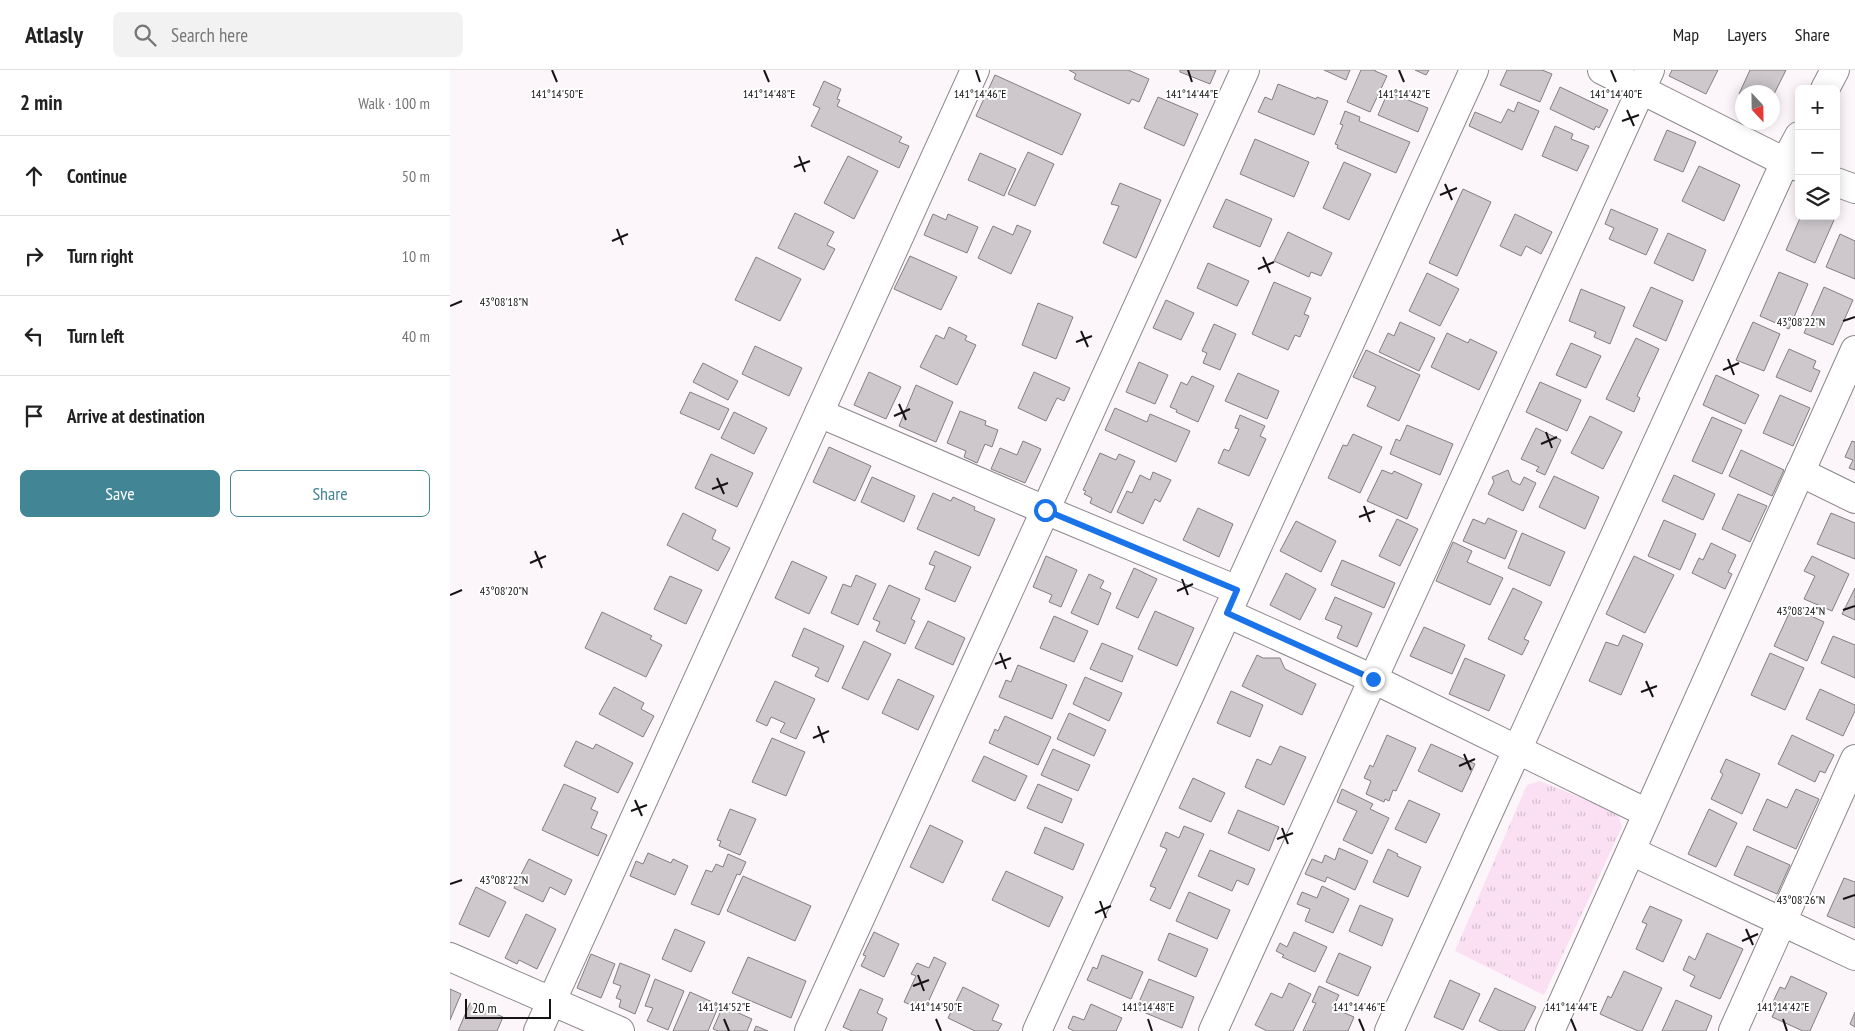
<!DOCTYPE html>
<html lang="en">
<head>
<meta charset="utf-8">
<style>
	:root { --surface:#fff; --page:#f2f2f2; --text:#222; --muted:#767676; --line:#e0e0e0; --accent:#428594 }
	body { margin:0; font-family:"PT Sans Narrow",sans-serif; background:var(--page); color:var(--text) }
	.controls { position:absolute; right:15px; top:15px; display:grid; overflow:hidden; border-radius:8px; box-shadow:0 2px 12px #0003 }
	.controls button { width:45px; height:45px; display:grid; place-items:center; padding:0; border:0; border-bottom:1px solid var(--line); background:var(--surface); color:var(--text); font:25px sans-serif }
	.compass { position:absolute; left:1285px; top:15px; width:45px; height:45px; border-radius:50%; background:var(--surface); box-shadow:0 2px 12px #0003; rotate:158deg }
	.scale { position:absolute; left:15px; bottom:12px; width:86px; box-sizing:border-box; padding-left:5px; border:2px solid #151314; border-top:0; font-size:14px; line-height:18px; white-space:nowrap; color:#151314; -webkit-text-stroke:4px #fff; paint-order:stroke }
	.stop { position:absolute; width:15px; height:15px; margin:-11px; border:4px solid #1a73e8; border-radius:50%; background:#fff }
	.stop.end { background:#1a73e8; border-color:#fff; box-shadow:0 1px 5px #0008 }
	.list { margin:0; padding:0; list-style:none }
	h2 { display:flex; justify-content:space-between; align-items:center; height:65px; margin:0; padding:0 20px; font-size:21px }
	h2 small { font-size:16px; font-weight:400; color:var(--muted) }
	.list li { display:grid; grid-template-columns:32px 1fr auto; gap:15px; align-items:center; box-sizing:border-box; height:80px; padding:0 20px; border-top:1px solid var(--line) }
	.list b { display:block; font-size:19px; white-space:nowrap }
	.list em { font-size:16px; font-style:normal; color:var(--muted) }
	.actions { display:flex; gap:10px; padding:15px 20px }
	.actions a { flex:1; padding:11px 0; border:1px solid var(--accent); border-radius:8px; text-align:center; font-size:18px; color:var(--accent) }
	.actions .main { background:var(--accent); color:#fff }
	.icon { flex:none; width:28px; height:28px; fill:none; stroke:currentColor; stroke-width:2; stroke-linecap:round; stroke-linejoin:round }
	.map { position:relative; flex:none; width:1405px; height:961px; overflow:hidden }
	header { display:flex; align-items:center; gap:30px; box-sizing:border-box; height:70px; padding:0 25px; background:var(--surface); border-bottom:1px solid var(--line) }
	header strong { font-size:24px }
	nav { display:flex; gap:28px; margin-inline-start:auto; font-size:18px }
	.search { width:350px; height:45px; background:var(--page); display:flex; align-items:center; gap:12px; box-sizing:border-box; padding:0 18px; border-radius:8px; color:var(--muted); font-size:19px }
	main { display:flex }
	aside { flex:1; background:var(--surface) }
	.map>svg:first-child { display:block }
	.park { fill:url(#park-tufts) }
	.building { fill:#cec8cc; stroke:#847e82 }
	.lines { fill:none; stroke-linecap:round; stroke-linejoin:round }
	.minor-casing { stroke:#8c878a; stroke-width:30 }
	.minor { stroke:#fff; stroke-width:28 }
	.route { stroke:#1a73e8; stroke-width:6 }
	.ticks { fill:none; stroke:#151314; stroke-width:2 }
	.ticks-label { font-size:12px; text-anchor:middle; fill:#151314; stroke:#fff; stroke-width:4; stroke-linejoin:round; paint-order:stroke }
</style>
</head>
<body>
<header>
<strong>Atlasly</strong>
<div class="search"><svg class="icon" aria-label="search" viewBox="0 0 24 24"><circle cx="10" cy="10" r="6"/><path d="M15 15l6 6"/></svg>Search here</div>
<nav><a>Map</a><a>Layers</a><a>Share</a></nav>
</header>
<main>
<aside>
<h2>2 min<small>Walk · 100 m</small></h2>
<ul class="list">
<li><svg class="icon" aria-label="ahead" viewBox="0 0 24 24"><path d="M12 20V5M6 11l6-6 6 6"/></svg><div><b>Continue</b></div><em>50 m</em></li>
<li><svg class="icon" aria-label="right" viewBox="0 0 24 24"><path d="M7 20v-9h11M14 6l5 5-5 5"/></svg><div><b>Turn right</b></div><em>10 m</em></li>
<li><svg class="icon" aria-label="left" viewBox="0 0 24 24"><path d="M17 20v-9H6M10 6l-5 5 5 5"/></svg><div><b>Turn left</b></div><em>40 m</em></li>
<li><svg class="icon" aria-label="arrive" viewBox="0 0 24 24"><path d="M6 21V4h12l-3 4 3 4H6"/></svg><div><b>Arrive at destination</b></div></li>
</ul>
<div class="actions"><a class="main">Save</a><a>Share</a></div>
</aside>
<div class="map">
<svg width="1405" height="961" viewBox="0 0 1405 961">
	<defs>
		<pattern id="park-tufts" width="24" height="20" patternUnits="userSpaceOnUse" patternTransform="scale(1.25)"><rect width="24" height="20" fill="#fae0f2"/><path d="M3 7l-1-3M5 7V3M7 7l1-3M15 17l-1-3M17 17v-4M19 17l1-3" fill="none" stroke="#d5bfcf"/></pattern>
	</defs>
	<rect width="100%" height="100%" fill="#fcf6fa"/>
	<polygon class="park" points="1090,711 1168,743 1172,757 1094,925 1005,881 1077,715"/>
	<g class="building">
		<polygon points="619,0 678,0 699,9 689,32 682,29 679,34 624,9 626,4"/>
		<polygon points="730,0 766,0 760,14 730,2"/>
		<polygon points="874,0 900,0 896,10"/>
		<polygon points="911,0 925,0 925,1 937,6 920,42 897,32"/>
		<polygon points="965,0 979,0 976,5"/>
		<polygon points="1057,0 1092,0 1102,4 1090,32 1050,15"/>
		<polygon points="1222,0 1268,0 1256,24 1219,6"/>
		<polygon points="1300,0 1336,0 1322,28 1322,22 1292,22 1292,26 1289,24"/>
		<polygon points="545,5 631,44 612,85 526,46"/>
		<polygon points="374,11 391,19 387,29 390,30 387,36 452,67 449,72 459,76 449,98 361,56 370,38 363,35"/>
		<polygon points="828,14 866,29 867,27 878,31 864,65 808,42 815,27 822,30"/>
		<polygon points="1110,17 1158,40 1149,58 1146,56 1144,60 1100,39"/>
		<polygon points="938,22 978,38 968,62 928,45"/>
		<polygon points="708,27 748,44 734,76 694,58"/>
		<polygon points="1068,32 1089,41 1072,80 1019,56 1025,42 1051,53 1058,39 1064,42"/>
		<polygon points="895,41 910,47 909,51 960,72 946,103 887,78 888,75 885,74 893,55 890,54"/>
		<polygon points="1105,56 1123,64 1121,69 1139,76 1127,101 1092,86"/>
		<polygon points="1217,60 1246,72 1233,102 1204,90"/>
		<polygon points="805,69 859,92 844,127 790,104"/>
		<polygon points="578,82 604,94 585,136 558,124"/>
		<polygon points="530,83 566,99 554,126 518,110"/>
		<polygon points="398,86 428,101 404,149 374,133"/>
		<polygon points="894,92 921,104 899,150 873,138"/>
		<polygon points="1249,96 1290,115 1274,151 1232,131"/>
		<polygon points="670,113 711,130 686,188 653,173 669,136 661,134"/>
		<polygon points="1013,119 1041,132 1007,206 979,193"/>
		<polygon points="776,129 822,149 810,177 763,157"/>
		<polygon points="1161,139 1208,159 1196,185 1159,169 1164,158 1155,154"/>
		<polygon points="345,143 384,162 377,175 385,179 374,200 328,178"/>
		<polygon points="483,144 496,150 498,144 528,157 517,183 474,165"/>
		<polygon points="1065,144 1102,162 1091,184 1076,176 1071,186 1050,176"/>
		<polygon points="1351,146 1375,146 1384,150 1365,193 1336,180"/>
		<polygon points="567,155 581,161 561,204 528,188 543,156 563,165"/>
		<polygon points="838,162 882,183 871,206 861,202 859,207 824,191"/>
		<polygon points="1218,163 1256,180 1243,211 1204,193"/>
		<polygon points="1390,164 1405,171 1405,209 1376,197"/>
		<polygon points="460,186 507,207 491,240 444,219"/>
		<polygon points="306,187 351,209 330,251 285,230"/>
		<polygon points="758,193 799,211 787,236 747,218"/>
		<polygon points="1329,202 1358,214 1339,259 1310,246"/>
		<polygon points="977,203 1009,219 990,256 959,241"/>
		<polygon points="824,212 861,228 854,244 859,246 850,267 845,265 838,280 802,264"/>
		<polygon points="1201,217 1233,231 1216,271 1183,256"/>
		<polygon points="1374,217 1403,230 1383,275 1354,263"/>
		<polygon points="1131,219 1175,237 1160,274 1144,267 1146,262 1119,251"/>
		<polygon points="716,230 744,243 731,270 703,258"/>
		<polygon points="588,233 623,247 606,289 572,275"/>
		<polygon points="950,252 985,268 969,301 929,282 938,263 944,266"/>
		<polygon points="1303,252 1330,264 1314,301 1286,290"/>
		<polygon points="764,254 786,264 770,300 753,293 757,283 752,281"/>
		<polygon points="499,257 517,266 515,270 526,275 507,315 470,297 486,265 494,269"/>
		<polygon points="997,263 1018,273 1020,269 1047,282 1029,320 981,297"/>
		<polygon points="1186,268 1209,279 1187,326 1190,328 1184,342 1156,329"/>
		<polygon points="1121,273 1151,286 1136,318 1106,305"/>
		<polygon points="305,276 352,298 339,326 292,304"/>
		<polygon points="1339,279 1366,291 1363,298 1370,301 1361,322 1326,307"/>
		<polygon points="916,280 970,305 949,351 917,336 926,317 903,307"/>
		<polygon points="689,292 718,305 705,334 676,322"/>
		<polygon points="253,293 288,311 278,330 243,312"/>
		<polygon points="419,302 451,317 436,349 404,335"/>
		<polygon points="584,302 620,318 614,331 607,328 596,351 568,338"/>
		<polygon points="788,303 829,321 817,349 775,331"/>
		<polygon points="1266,305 1309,325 1295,354 1253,335"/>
		<polygon points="742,306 764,316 748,352 726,342 727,340 720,337 731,312 737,315"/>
		<polygon points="1090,312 1131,330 1117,361 1076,342"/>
		<polygon points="466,315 503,332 486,372 449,356"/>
		<polygon points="240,322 279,339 269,360 230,343"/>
		<polygon points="1330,325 1360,338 1343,376 1313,363"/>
		<polygon points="665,338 697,352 700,344 740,361 726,392 655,360"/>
		<polygon points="510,341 536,351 535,355 548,360 542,377 535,374 527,393 514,387 516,381 497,373"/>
		<polygon points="284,342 317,358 304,384 271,368"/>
		<polygon points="790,345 815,356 810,366 816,369 799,406 768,393 774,379 779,381 789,359 785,358"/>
		<polygon points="1140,346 1172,362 1153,399 1121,383"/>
		<polygon points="1262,347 1292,360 1272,404 1242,391"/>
		<polygon points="957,355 1003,374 990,405 940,384 946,369 950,371"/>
		<polygon points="1086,358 1111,370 1095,405 1086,401 1089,397 1071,389"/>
		<polygon points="903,364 932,377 910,423 878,408 893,375 897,376"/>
		<polygon points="573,371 591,379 575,413 541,399 550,378 567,385"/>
		<polygon points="1402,371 1405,372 1405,400 1399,398 1403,390 1395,387"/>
		<polygon points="379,377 421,396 405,431 363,412"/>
		<polygon points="1291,380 1334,400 1322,426 1279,406"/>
		<polygon points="650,383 666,390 669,384 685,391 661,443 640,433 642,428 634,424 636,421 633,420"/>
		<polygon points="261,384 303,403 287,437 245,418"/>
		<polygon points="932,400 942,404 944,401 972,414 957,449 917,431"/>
		<polygon points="1058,400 1062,411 1070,415 1074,407 1086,413 1073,441 1038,424 1044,412 1042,407"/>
		<polygon points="703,402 721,410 710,432 705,429 693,454 667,442 677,421 682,423 690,405 700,410"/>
		<polygon points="1224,405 1265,424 1253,450 1212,431"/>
		<polygon points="1104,406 1149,427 1135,459 1089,437"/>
		<polygon points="422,407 465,426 454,452 411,432"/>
		<polygon points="483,423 501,431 503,427 525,437 524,440 545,449 529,486 467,459"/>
		<polygon points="1288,424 1317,436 1300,472 1272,459"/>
		<polygon points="748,438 783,454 769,487 733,470"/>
		<polygon points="233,443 266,460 262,469 280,478 268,501 217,475"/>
		<polygon points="1381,443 1405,453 1405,489 1367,474"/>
		<polygon points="1038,448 1067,461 1055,489 1013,471 1023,449 1035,454"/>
		<polygon points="947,449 968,459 950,496 929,486"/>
		<polygon points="1214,450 1246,464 1230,500 1198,486"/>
		<polygon points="846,451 886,471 871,502 830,481"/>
		<polygon points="1072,463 1115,482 1100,516 1058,498"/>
		<polygon points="1003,472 1022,481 1017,492 1053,508 1040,535 986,511"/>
		<polygon points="1261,473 1286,485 1278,502 1282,504 1275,519 1242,503 1249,488 1253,490"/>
		<polygon points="485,481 521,497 505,532 475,519 485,496 479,494"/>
		<polygon points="596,486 627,500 611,537 599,532 602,525 583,517"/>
		<polygon points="1184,486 1224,505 1195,563 1156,544"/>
		<polygon points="1362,486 1399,504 1382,541 1354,529 1365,506 1354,501"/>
		<polygon points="892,490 945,513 934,538 881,515"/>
		<polygon points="342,491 377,507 359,544 325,528"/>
		<polygon points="684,498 707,509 688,548 666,538"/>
		<polygon points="836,503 866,519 850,550 820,535"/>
		<polygon points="639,504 654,511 650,518 661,523 648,555 621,543"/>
		<polygon points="406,505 426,514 408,555 381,543 393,514 401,517"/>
		<polygon points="220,506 252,520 236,554 204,539"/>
		<polygon points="439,515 470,529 461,549 465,551 455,574 426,561 430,552 423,549"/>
		<polygon points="1063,518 1092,532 1074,569 1079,571 1072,585 1038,569"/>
		<polygon points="1405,518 1405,550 1392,544"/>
		<polygon points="885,527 922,543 907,577 887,568 892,556 875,549"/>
		<polygon points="1342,537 1374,552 1357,591 1324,576"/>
		<polygon points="705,541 744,558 727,596 688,579"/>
		<polygon points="152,542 202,566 200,569 212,575 196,607 135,578"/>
		<polygon points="604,546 638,561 624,592 590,578"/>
		<polygon points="478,551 515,568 503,595 465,578"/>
		<polygon points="974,557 1015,575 1002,604 960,586"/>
		<polygon points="354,558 394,576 378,612 365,606 369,598 342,586"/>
		<polygon points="1173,565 1193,574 1171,625 1139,611 1156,572 1168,576"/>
		<polygon points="1383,566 1405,575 1405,608 1371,593"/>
		<polygon points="414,571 441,584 418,630 392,618"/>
		<polygon points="652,573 683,586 672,612 640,599"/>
		<polygon points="1320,583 1354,598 1335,640 1301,625"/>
		<polygon points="807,585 813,588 830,588 835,599 866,614 852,645 792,616"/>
		<polygon points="1015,588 1055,605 1039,641 999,624"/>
		<polygon points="568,595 617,615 602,649 549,627 556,610 561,612"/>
		<polygon points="635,607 672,623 659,651 623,634"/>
		<polygon points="448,609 484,626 468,660 432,643"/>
		<polygon points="325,611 365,629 346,669 330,662 335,653 321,647 317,656 306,651"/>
		<polygon points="164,617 194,633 191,639 204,646 193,667 149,644"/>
		<polygon points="1370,619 1405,635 1405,641 1393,666 1356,649"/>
		<polygon points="781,621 813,635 800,667 767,653"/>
		<polygon points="619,643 656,660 644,686 607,669"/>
		<polygon points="555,646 601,667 588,695 539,673 545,659 548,661"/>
		<polygon points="937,665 966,678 946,721 943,720 939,731 935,729 934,732 916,724 921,711 914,708 920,695 923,697"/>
		<polygon points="1342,665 1384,685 1375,703 1370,701 1365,712 1328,694"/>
		<polygon points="322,668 355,682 336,726 302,712"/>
		<polygon points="126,671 143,679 146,674 183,693 168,723 114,696"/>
		<polygon points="981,674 1025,694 1012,722 968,701"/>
		<polygon points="830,676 856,687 834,735 795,717 807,689 821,695"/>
		<polygon points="603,679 640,695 628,721 591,705"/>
		<polygon points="534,686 577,706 565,731 522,711"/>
		<polygon points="1276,689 1310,704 1292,744 1261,729 1273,704 1270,702"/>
		<polygon points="743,708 775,723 761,752 729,738"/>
		<polygon points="114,714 146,728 141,739 148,742 141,758 157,765 148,786 92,760"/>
		<polygon points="588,714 622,729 612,753 577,738"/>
		<polygon points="892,719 923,734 920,739 939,748 922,784 893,770 907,741 887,732"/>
		<polygon points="1346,719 1369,729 1346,779 1303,760 1317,729 1337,738"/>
		<polygon points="959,730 990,744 976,773 945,759"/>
		<polygon points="280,739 306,749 290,785 269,776 271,771 267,770"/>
		<polygon points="1259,739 1287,753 1266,797 1238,784"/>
		<polygon points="788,740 829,757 819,781 778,763"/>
		<polygon points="480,755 513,771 493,813 460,797"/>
		<polygon points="734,756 754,764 720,839 700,830 706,818 700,816 717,779 710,776 716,762 729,768"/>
		<polygon points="595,757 634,774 623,800 584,783"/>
		<polygon points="1297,776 1340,795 1327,824 1284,805"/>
		<polygon points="889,778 918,791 905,820 877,807 875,812 855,804 862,789 872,793 875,785 885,790"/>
		<polygon points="938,779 948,784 947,786 971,797 958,827 923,812"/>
		<polygon points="760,780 805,799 798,815 787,810 782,821 748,806"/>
		<polygon points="198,783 221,793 223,789 238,796 225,825 180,806 186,791 193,794"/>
		<polygon points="278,784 296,792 290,805 287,804 269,845 241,834 256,800 262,802 266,794 273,797"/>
		<polygon points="79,789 122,810 115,825 100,817 93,832 64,818"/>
		<polygon points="556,801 613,827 599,857 542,830"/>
		<polygon points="293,806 361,836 345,871 277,841"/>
		<polygon points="1394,808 1405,812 1405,858 1377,846"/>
		<polygon points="872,816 899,829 883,863 855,851 860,839 847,834 852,822 867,828"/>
		<polygon points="26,817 56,832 39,867 9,854"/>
		<polygon points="739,822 780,840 767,869 726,851"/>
		<polygon points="910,835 943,849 932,876 899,861"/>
		<polygon points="1200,836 1232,850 1213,892 1186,879 1197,854 1192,852"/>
		<polygon points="76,844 106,859 87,899 69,890 67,894 55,888"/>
		<polygon points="225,859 255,872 241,902 212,889"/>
		<polygon points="424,862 449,874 434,907 411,896 416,886 413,885"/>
		<polygon points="844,862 877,877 865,902 832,887 834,885 826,881 830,873 837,877"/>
		<polygon points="719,863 758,879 746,907 708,890"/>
		<polygon points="1257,863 1293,879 1270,929 1240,916 1245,906 1233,900 1239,886 1245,890"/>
		<polygon points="889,883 921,897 908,926 876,912"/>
		<polygon points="141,884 165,894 151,928 127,918"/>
		<polygon points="652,885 693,902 681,929 637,910 643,897 647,899"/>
		<polygon points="298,887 356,911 341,948 282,923"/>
		<polygon points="484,887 496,893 474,941 454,932 466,906 461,904 467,893 479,898"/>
		<polygon points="170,893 200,905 185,944 169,937 171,930 166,928 171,916 163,913"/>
		<polygon points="1174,901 1212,918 1192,961 1188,961 1150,944 1158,926 1161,928"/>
		<polygon points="1341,906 1377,923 1360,961 1353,961 1322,947 1327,936 1322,934 1330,917 1335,919"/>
		<polygon points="205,909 234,921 218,960 197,951 203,938 195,936"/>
		<polygon points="699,909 744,927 732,958 686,939"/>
		<polygon points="1000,910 1030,924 1013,960 984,947"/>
		<polygon points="839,913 861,924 843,961 817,961 805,955 821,923 832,928"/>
		<polygon points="869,916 889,925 883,938 904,947 898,961 853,961 866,933 862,932"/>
		<polygon points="513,917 549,935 542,950 552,954 548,961 525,961 498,948"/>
		<polygon points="1045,918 1086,937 1074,961 1050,961 1029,951"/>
		<polygon points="0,919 11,924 0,950"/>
		<polygon points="410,919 433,929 427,943 437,948 432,961 402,961 393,957"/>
		<polygon points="240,922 269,935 258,961 223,961"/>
		<polygon points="1226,930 1262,946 1256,961 1212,961"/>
		<polygon points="20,933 53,947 47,961 8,961"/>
		<polygon points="641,934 672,948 666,961 624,961 618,958 623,946 634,950"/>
		<polygon points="273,936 302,949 297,961 268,961 263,959"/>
		<polygon points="1405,942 1405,957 1400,954"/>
		<polygon points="306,956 318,961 304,961"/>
	</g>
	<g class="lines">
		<defs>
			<g id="minor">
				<polyline points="1152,0 1335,92 1349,97"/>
				<polyline points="1375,19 1385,0"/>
				<polyline points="1386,112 1405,119"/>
				<polyline points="369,343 595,440 787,520"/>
				<polyline points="1350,402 1405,429"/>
				<polyline points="777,543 923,609 1197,743"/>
				<polyline points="1181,781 1405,886"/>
				<polyline points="0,887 170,961"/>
				<polyline points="88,961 525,0"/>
				<polyline points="359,961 795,0"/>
				<polyline points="587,961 1024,0"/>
				<polyline points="763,961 1200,0"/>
				<polyline points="939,961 1335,92 1349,66"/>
				<polyline points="1100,961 1405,280"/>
				<polyline points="1283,961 1405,689"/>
			</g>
		</defs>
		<use href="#minor" class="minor-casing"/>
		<use href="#minor" class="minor"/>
	</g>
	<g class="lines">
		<polyline class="route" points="595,440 787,520 777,543 923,609"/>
	</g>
	<path class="ticks" d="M102,0L107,12M314,0L319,12M526,0L530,12M738,0L742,12M949,0L954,12M1161,0L1166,12M1177,40L1184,56M1172,51L1189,45M349,86L355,102M344,97L360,91M995,114L1002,130M990,125L1007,118M167,159L173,175M162,171L178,164M813,187L820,203M808,199L824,192M0,236L12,231M1393,251L1405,247M631,261L638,277M626,272L642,266M1278,289L1284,305M1273,300L1289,293M449,334L456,350M444,346L460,339M1096,362L1102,378M1091,374L1107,367M267,408L274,424M262,419L278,413M914,436L920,452M909,447L925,441M85,481L92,498M80,493L96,486M732,509L738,525M727,521L743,514M0,525L12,520M1393,540L1405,536M550,583L556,599M545,594L561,588M1196,611L1203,627M1191,622L1207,616M368,656L374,673M363,668L379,661M1014,684L1021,700M1009,696L1025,689M185,730L192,746M181,741L197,735M832,758L838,774M827,769L843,763M0,814L12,810M1393,829L1405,825M650,831L656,848M645,843L661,836M1296,859L1303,875M1292,871L1308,864M468,905L474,921M463,916L479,910M274,949L279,961M486,949L491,961M698,949L702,961M909,949L914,961M1121,949L1126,961M1333,949L1337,961"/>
	<g class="ticks-label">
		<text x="107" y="28">141°14'50"E</text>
		<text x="319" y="28">141°14'48"E</text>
		<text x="530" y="28">141°14'46"E</text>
		<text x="742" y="28">141°14'44"E</text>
		<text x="954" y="28">141°14'42"E</text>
		<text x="1166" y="28">141°14'40"E</text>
		<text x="54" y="236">43°08'18"N</text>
		<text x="1351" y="256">43°08'22"N</text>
		<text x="54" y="525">43°08'20"N</text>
		<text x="1351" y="545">43°08'24"N</text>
		<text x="54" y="814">43°08'22"N</text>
		<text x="1351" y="834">43°08'26"N</text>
		<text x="274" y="941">141°14'52"E</text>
		<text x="486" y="941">141°14'50"E</text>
		<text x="698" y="941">141°14'48"E</text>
		<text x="909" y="941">141°14'46"E</text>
		<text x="1121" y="941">141°14'44"E</text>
		<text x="1333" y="941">141°14'42"E</text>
	</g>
</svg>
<div class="controls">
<button>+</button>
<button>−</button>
<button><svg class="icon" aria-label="layers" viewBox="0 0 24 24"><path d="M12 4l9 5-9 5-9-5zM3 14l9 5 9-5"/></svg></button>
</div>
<svg class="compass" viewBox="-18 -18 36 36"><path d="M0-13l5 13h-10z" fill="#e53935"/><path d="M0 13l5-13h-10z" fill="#767676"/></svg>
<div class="scale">20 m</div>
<div class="stop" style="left:595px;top:440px"></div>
<div class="stop end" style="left:923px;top:609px"></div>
</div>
</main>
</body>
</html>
